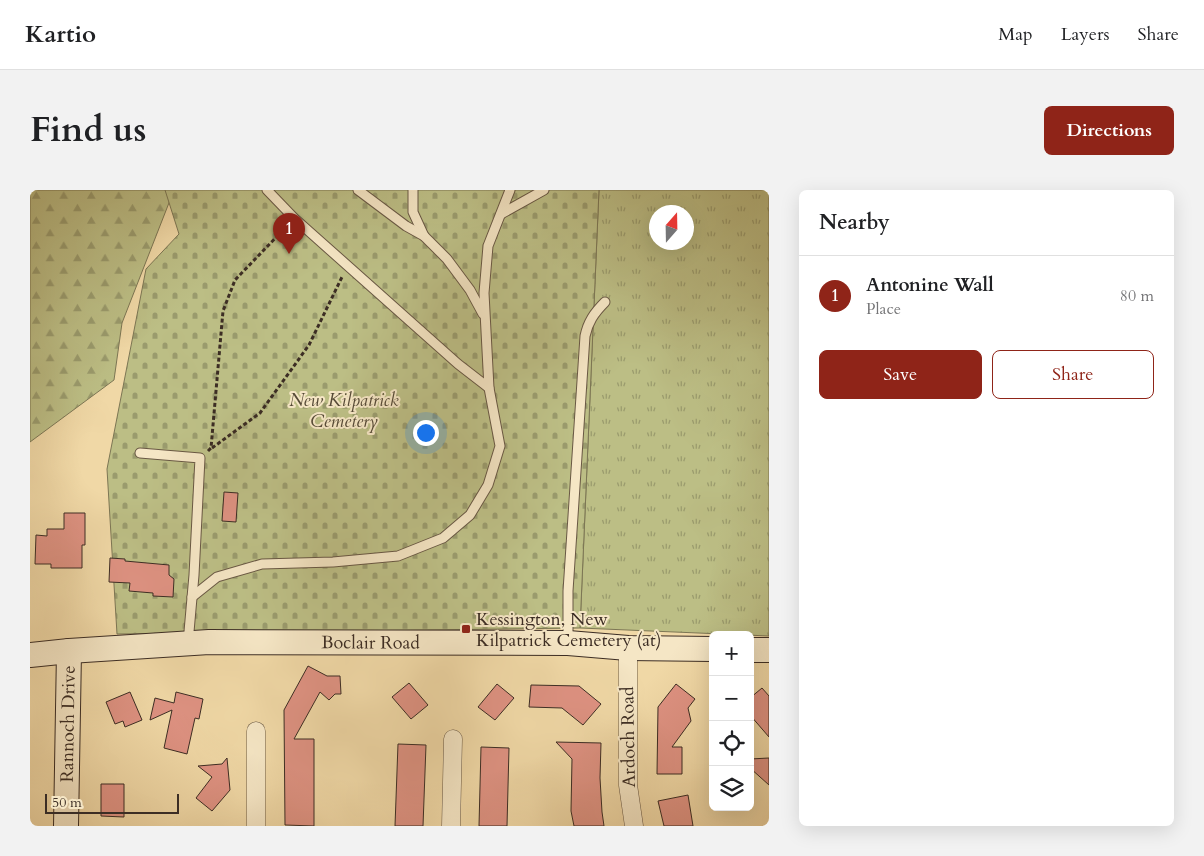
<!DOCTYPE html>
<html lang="en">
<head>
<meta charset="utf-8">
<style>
	:root { --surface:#fff; --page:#f2f2f2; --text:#202124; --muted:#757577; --line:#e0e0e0; --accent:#8f2418 }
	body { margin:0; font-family:Cardo,serif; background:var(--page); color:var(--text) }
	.controls { position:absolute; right:15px; bottom:15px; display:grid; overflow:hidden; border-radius:8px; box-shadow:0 5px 20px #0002 }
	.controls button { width:45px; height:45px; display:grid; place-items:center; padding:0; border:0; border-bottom:1px solid var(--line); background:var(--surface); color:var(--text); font:25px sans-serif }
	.compass { position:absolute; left:619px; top:15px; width:45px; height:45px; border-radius:50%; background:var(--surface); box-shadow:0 5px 20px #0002; rotate:20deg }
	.scale { position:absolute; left:15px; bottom:12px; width:134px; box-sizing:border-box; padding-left:5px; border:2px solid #3c2d24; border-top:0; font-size:14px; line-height:18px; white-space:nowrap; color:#3c2d24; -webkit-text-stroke:4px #f5e6c5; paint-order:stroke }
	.you { position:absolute; left:395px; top:242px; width:18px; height:18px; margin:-12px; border:4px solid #fff; border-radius:50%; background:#1a73e8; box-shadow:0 0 0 8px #1a73e833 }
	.badge { display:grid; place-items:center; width:32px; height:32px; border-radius:50%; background:var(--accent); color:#fff; font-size:16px; font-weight:700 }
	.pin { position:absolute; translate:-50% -41px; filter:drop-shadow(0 1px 2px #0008) }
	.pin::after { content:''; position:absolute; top:26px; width:18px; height:15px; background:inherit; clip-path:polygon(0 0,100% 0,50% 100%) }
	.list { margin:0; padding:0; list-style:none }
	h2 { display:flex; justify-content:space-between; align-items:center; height:65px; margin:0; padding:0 20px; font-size:21px }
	h2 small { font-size:16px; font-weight:400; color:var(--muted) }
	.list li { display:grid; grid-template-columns:32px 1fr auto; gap:15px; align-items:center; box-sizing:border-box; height:80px; padding:0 20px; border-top:1px solid var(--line) }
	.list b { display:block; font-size:19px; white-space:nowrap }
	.list p { margin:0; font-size:16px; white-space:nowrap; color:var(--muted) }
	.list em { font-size:16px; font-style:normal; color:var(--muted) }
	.actions { display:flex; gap:10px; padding:15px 20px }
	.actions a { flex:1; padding:11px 0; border:1px solid var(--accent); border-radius:8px; text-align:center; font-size:18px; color:var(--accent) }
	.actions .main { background:var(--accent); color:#fff }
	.icon { flex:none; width:28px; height:28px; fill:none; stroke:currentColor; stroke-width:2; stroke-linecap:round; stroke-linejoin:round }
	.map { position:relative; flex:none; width:739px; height:636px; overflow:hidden; border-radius:8px }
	header { display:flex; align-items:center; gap:30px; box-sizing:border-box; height:70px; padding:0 25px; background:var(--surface); border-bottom:1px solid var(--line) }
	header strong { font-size:24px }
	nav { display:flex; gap:28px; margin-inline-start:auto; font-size:18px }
	.intro { display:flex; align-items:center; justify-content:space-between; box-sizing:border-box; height:120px; padding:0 30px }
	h1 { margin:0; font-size:35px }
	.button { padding:12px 22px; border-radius:8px; background:var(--accent); color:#fff; font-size:18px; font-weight:700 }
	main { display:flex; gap:30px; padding:0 30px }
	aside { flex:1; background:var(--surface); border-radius:8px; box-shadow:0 5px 20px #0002 }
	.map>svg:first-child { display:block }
	.grass { fill:url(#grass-tufts); stroke:#7c7654; fill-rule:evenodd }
	.forest { fill:url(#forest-firs); stroke:#7c7654 }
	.cemetery { fill:url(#cemetery-stones); stroke:#7c7654 }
	.building { fill:#de9282; stroke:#3c2d24 }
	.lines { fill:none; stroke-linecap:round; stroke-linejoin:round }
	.lane-casing { stroke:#695844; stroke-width:11 }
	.street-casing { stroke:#695844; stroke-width:19 }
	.secondary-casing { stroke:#3c2d24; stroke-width:26 }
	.path { stroke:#3c2d24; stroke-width:3; stroke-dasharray:4 2.5; stroke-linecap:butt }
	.lane { stroke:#f5e6c5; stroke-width:9 }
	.street { stroke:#f5e6c5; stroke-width:18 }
	.secondary { stroke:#f5e6c5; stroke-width:24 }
	.poi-dot { fill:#8f2418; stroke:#f5e6c5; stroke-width:2 }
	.labels { text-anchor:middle; stroke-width:4; stroke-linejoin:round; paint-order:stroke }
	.park-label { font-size:18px; font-style:italic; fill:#564a37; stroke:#f5e6c5 }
	.poi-label { font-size:18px; fill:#3c2d24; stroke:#f5e6c5; text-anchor:start }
	.street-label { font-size:18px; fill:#3c2d24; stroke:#f5e6c5 }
</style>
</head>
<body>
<header>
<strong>Kartio</strong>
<nav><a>Map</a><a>Layers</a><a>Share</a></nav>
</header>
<div class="intro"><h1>Find us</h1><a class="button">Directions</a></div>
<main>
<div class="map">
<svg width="739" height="636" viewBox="0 0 739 636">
	<defs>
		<pattern id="grass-tufts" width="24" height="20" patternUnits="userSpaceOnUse" patternTransform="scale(1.25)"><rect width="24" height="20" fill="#bcbe85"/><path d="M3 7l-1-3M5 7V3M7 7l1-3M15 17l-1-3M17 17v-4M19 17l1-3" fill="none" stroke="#9a9b6d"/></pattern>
		<pattern id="forest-firs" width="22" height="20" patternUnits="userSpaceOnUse" patternTransform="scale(1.25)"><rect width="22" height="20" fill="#bcbe85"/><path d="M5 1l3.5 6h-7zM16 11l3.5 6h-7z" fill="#9a9b6d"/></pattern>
		<pattern id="cemetery-stones" width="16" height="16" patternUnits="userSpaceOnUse" patternTransform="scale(1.25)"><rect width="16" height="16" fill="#bcbe85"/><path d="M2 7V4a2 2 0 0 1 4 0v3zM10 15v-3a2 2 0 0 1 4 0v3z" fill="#9a9b6d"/></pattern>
	</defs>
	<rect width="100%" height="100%" fill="#f0d8a6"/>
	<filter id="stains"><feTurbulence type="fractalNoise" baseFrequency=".004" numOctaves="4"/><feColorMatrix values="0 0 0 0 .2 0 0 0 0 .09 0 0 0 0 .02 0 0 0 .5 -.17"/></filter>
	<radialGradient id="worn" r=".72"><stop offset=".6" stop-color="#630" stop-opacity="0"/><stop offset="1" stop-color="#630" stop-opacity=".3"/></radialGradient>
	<path class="grass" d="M569,0H739V446L550,438ZM626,22H656V52H626Z"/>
	<polygon class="forest" points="0,0 144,0 92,133 84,190 0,252"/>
	<polygon class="cemetery" points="135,0 569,0 550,438 87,444 77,279 116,79 149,44"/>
	<g class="building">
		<polygon points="194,302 208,303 206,332 192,331"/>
		<polygon points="34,323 55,323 55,355 52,355 52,378 21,378 21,374 5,374 6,345 17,346 17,339 34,339"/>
		<polygon points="80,368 95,369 95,371 139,375 139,385 144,389 143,407 123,406 123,403 99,401 100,393 79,392"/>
		<polygon points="278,476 297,486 310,486 311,504 305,504 299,510 290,502 264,549 284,549 284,636 255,635 254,520"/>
		<polygon points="379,493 398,515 381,529 362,507"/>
		<polygon points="467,494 484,508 465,530 448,517"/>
		<polygon points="646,494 665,509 658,518 661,531 642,557 652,557 652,584 627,584 628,517"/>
		<polygon points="501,495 549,496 571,514 553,535 532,518 499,517"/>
		<polygon points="732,498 739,506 739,547 720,525 720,508"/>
		<polygon points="100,502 112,530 95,537 93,531 85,534 76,512"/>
		<polygon points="146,502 173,509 169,529 165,528 157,564 134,558 142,520 120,530 125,508 144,513"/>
		<polygon points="526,552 571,553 570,588 572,622 574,636 544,636 541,621 542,569"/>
		<polygon points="368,554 396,555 393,636 365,636"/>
		<polygon points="451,557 479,558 477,636 449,636"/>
		<polygon points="197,568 200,600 182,621 166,608 182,587 168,576 192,574"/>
		<polygon points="739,568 739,595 720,578 720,569"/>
		<polygon points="71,594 94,594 94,627 71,626"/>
		<polygon points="658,605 663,636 634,636 628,611"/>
	</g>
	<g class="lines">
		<defs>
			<g id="lane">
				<polyline points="237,0 264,28 428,174 459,198"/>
				<polyline points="328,0 376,36 394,46 417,69 440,100 453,124"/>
				<polyline points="383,0 383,22 394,46"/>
				<polyline points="471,24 514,0"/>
				<polyline points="110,263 170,268 164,385 158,453"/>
				<polyline points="162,407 187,387 232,374 303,372 368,366 413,348 440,325 458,295 470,256 459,198 454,103 458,56 480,0"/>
				<path d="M538,453V401L555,146C558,132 564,123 575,112"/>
			</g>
			<g id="street">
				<polyline points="598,458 598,595 604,636"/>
				<polyline points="226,636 226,541"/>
				<polyline points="421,636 423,549"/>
			</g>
			<g id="secondary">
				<polyline points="720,460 739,460"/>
				<path id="s1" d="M0,465L39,461L179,452L538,453L598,458L683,459"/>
				<path id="s2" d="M36,636L39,461"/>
			</g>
		</defs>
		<use href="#lane" class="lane-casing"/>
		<use href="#street" class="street-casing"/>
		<use href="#secondary" class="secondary-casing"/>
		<g class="path">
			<polyline points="182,258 230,223 279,155 312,87"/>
			<polyline points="178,261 181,258 193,121 205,90 256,37"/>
		</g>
		<use href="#lane" class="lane"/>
		<use href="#street" class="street"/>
		<use href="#secondary" class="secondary"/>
	</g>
	<rect class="poi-dot" x="431" y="434" width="10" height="10" rx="2.5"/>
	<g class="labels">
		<g class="park-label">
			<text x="314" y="216">New Kilpatrick<tspan x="314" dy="21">Cemetery</tspan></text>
		</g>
		<g class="poi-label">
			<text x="446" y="435">Kessington, New<tspan x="446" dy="21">Kilpatrick Cemetery (at)</tspan></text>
		</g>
		<g class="street-label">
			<text dy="6" stroke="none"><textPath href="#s1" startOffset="341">Boclair Road</textPath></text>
			<text dy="6" stroke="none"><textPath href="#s2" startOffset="102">Rannoch Drive</textPath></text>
			<text transform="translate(598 547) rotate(-91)" y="6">Ardoch Road</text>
		</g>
	</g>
	<rect width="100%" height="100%" filter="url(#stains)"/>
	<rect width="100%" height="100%" fill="url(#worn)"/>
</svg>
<div class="controls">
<button>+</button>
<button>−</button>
<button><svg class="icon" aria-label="locate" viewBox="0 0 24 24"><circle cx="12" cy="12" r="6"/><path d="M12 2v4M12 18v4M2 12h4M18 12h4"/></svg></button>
<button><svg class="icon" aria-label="layers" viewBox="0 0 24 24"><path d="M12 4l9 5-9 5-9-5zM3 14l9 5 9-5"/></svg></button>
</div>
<svg class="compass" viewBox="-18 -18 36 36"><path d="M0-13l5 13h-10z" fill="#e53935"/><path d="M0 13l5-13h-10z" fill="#757577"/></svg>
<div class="scale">50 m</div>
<div class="you"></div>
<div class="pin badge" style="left:259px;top:64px">1</div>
</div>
<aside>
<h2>Nearby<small></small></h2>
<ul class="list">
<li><span class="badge">1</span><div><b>Antonine Wall</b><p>Place</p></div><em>80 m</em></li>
</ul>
<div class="actions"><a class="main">Save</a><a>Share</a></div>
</aside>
</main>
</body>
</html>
